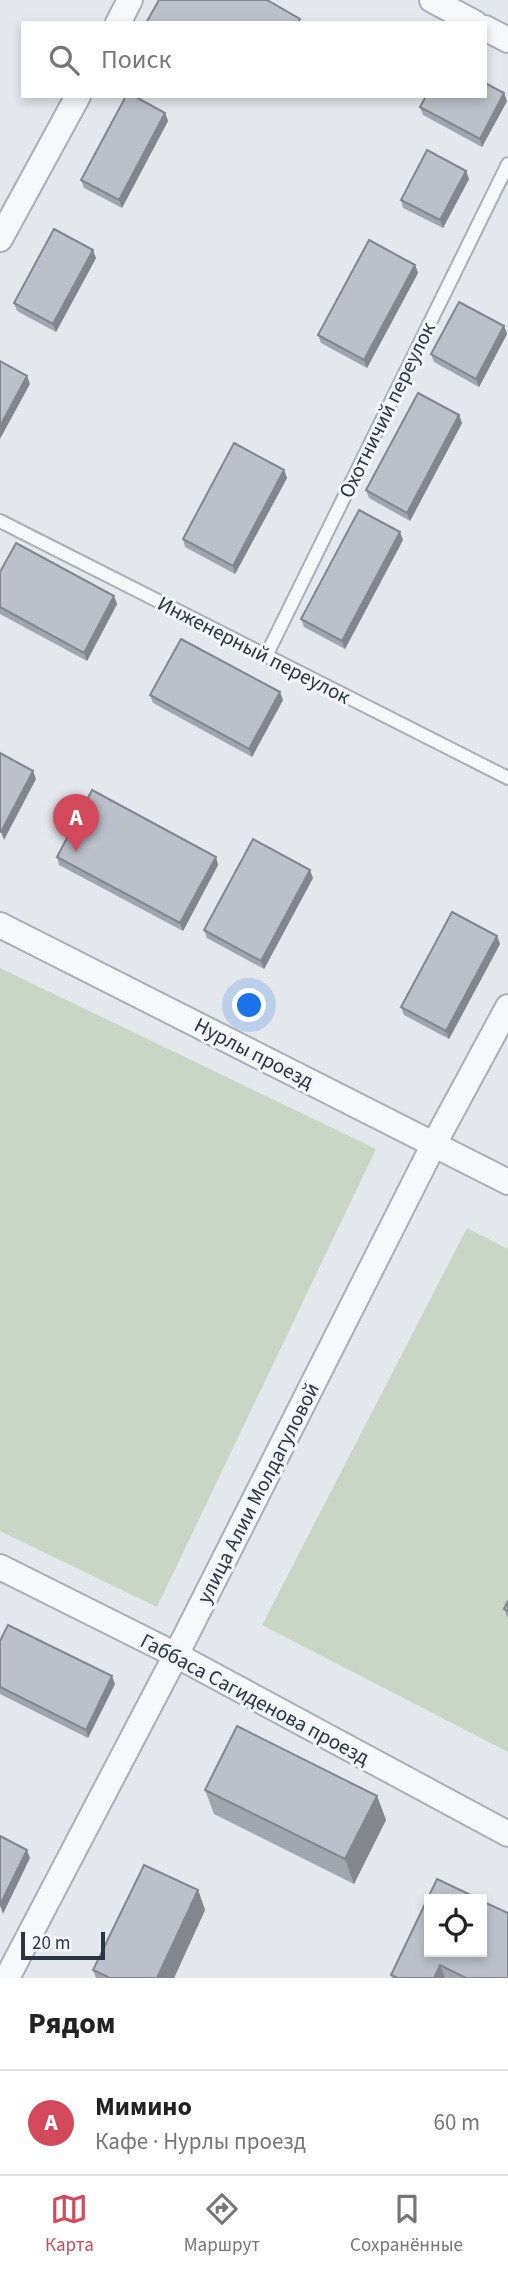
<!DOCTYPE html>
<html lang="ru">
<head>
<meta charset="utf-8">
<style>
	:root { --surface:#fff; --page:#f2f2f2; --text:#222; --muted:#767676; --line:#e0e0e0; --accent:#d1495b }
	body { margin:0; font-family:"Source Sans 3",sans-serif; background:var(--page); color:var(--text) }
	.controls { position:absolute; right:21px; bottom:21px; display:grid; overflow:hidden; border-radius:0px; box-shadow:0 4px 10px #0003 }
	.controls button { width:63px; height:63px; display:grid; place-items:center; padding:0; border:0; border-bottom:2px solid var(--line); background:var(--surface); color:var(--text); font:35px sans-serif }
	.scale { position:absolute; left:21px; bottom:18px; width:84px; box-sizing:border-box; padding-left:7px; border:4px solid #2b3445; border-top:0; font-size:19px; line-height:24px; white-space:nowrap; color:#2b3445; -webkit-text-stroke:5px #f4f6f9; paint-order:stroke }
	.you { position:absolute; left:250px; top:1006px; width:24px; height:24px; margin:-18px; border:5px solid #fff; border-radius:50%; background:#1a73e8; box-shadow:0 0 0 10px #1a73e833 }
	.badge { display:grid; place-items:center; width:46px; height:46px; border-radius:50%; background:var(--accent); color:#fff; font-size:23px; font-weight:700 }
	.pin { position:absolute; translate:-50% -58px; filter:drop-shadow(0 2px 4px #0008) }
	.pin::after { content:''; position:absolute; top:37px; width:24px; height:21px; background:inherit; clip-path:polygon(0 0,100% 0,50% 100%) }
	.list { margin:0; padding:0; list-style:none }
	h2 { display:flex; justify-content:space-between; align-items:center; height:91px; margin:0; padding:0 28px; font-size:30px }
	h2 small { font-size:23px; font-weight:400; color:var(--muted) }
	.list li { display:grid; grid-template-columns:46px 1fr auto; gap:21px; align-items:center; box-sizing:border-box; height:105px; padding:0 28px; border-top:2px solid var(--line) }
	.list b { display:block; font-size:26px; white-space:nowrap }
	.list p { margin:0; font-size:23px; white-space:nowrap; color:var(--muted) }
	.list em { font-size:23px; font-style:normal; color:var(--muted) }
	.icon { flex:none; width:38px; height:38px; fill:none; stroke:currentColor; stroke-width:2; stroke-linecap:round; stroke-linejoin:round }
	.map { position:relative; flex:none; width:508px; height:1978px; overflow:hidden }
	.search { position:absolute; background:var(--surface); box-shadow:0 4px 10px #0003; left:21px; right:21px; top:21px; height:77px; display:flex; align-items:center; gap:18px; box-sizing:border-box; padding:0 24px; border-radius:0px; color:var(--muted); font-size:26px }
	.sheet { height:196px; background:var(--surface) }
	nav { display:flex; justify-content:space-around; align-items:center; box-sizing:border-box; height:98px; border-top:2px solid var(--line); background:var(--surface); font-size:19px; color:var(--muted) }
	nav a { display:grid; justify-items:center; gap:4px }
	nav .on { color:var(--accent) }
	.map>svg:first-child { display:block }
	.green { fill:#c9d6c5 }
	.lines { fill:none; stroke-linecap:round; stroke-linejoin:round }
	.lane-casing { stroke:#a9aeb7; stroke-width:16 }
	.street-casing { stroke:#a9aeb7; stroke-width:28 }
	.lane { stroke:#f7f8fa; stroke-width:12 }
	.street { stroke:#f7f8fa; stroke-width:24 }
	.wall { fill:#a1a5ae }
	.shaded-wall { fill:#83868d }
	.building { fill:#bbc0ca; stroke:#83868d; stroke-width:2 }
	.labels { text-anchor:middle; stroke-width:6; stroke-linejoin:round; paint-order:stroke }
	.street-label { font-size:21px; fill:#2b3445; stroke:#f4f6f9 }
</style>
</head>
<body>
<div class="map">
<svg width="508" height="1978" viewBox="0 0 508 1978">
	<rect width="100%" height="100%" fill="#e4e7ec"/>
	<g class="green">
		<polygon points="0,968 376,1149 157,1607 0,1531"/>
		<polygon points="467,1228 508,1249 508,1752 262,1625"/>
	</g>
	<g class="lines">
		<defs>
			<g id="lane">
				<polyline points="0,521 508,778"/>
				<polyline points="266,656 508,164"/>
			</g>
			<g id="street">
				<polyline points="432,0 475,23"/>
				<polyline points="118,23 130,0"/>
				<polyline points="485,28 508,40"/>
				<polyline points="0,239 78,96"/>
				<polyline points="0,925 508,1182"/>
				<polyline points="0,1567 176,1655 508,1834"/>
				<polyline points="7,1978 176,1655 434,1144 508,1007"/>
			</g>
		</defs>
		<use href="#lane" class="lane-casing"/>
		<use href="#street" class="street-casing"/>
		<use href="#lane" class="lane"/>
		<use href="#street" class="street"/>
	</g>
	<g class="wall">
		<polygon points="507,101 482,147 423,115 420,107"/>
		<polygon points="165,113 168,121 122,208 84,188 81,180"/>
		<polygon points="466,171 469,179 443,228 403,208 401,200"/>
		<polygon points="96,258 56,332 17,311 14,303"/>
		<polygon points="415,265 418,273 367,368 321,343 318,335"/>
		<polygon points="504,326 507,334 479,387 434,362 431,354"/>
		<polygon points="459,415 462,423 410,521 369,498 366,490"/>
		<polygon points="284,470 287,478 235,574 185,547 183,539"/>
		<polygon points="403,540 345,649 304,627 301,619"/>
		<polygon points="0,572 114,596 117,604 87,661 0,614"/>
		<polygon points="150,695 283,700 252,757 153,703"/>
		<polygon points="57,857 216,857 218,865 183,931 59,865"/>
		<polygon points="313,878 264,969 207,938 204,930"/>
		<polygon points="497,936 500,944 449,1039 404,1015 401,1007"/>
		<polygon points="508,1601 508,1617 507,1617 504,1609"/>
		<polygon points="0,1641 115,1684 88,1738 0,1694"/>
		<polygon points="205,1790 377,1796 386,1820 354,1884 214,1814"/>
		<polygon points="198,1890 205,1910 174,1978 96,1978 93,1970"/>
		<polygon points="508,1913 508,1978 392,1978 391,1975"/>
	</g>
	<g class="shaded-wall">
		<polygon points="504,93 507,101 482,147 480,139"/>
		<polygon points="165,113 168,121 122,208 119,200"/>
		<polygon points="466,171 469,179 443,228 440,220"/>
		<polygon points="93,250 96,258 56,332 53,324"/>
		<polygon points="415,265 418,273 367,368 364,360"/>
		<polygon points="504,326 507,334 479,387 476,379"/>
		<polygon points="27,376 30,384 0,439 0,426"/>
		<polygon points="459,415 462,423 410,521 407,513"/>
		<polygon points="284,470 287,478 235,574 233,566"/>
		<polygon points="400,532 403,540 345,649 342,641"/>
		<polygon points="114,596 117,604 87,661 84,653"/>
		<polygon points="280,692 283,700 252,757 249,749"/>
		<polygon points="33,771 36,779 4,840 1,832"/>
		<polygon points="216,857 218,865 183,931 180,923"/>
		<polygon points="310,870 313,878 264,969 261,961"/>
		<polygon points="497,936 500,944 449,1039 446,1031"/>
		<polygon points="112,1676 115,1684 88,1738 86,1730"/>
		<polygon points="377,1796 386,1820 354,1884 345,1859"/>
		<polygon points="27,1850 30,1858 3,1914 0,1905"/>
		<polygon points="198,1890 205,1910 174,1978 157,1978"/>
		<polygon points="440,1965 445,1978 434,1978"/>
	</g>
	<g class="building">
		<polygon points="159,0 267,0 300,19 298,23 146,23"/>
		<polygon points="485,83 504,93 480,139 420,107 426,96 485,96"/>
		<polygon points="126,96 134,96 165,113 119,200 81,180"/>
		<polygon points="427,150 466,171 440,220 401,200"/>
		<polygon points="54,229 93,250 53,324 14,303"/>
		<polygon points="369,240 415,265 364,360 318,335"/>
		<polygon points="459,302 504,326 476,379 431,354"/>
		<polygon points="0,361 27,376 0,426"/>
		<polygon points="418,393 459,415 407,513 366,490"/>
		<polygon points="234,443 284,470 233,566 183,539"/>
		<polygon points="359,510 400,532 342,641 301,619"/>
		<polygon points="16,543 114,596 84,653 0,607 0,572"/>
		<polygon points="181,639 280,692 249,749 150,695"/>
		<polygon points="0,753 33,771 1,832 0,832"/>
		<polygon points="92,790 216,857 180,923 57,857"/>
		<polygon points="253,839 310,870 261,961 204,930"/>
		<polygon points="452,912 497,936 446,1031 401,1007"/>
		<polygon points="508,1601 508,1611 504,1609"/>
		<polygon points="8,1625 112,1676 86,1730 0,1687 0,1641"/>
		<polygon points="237,1726 377,1796 345,1859 205,1790"/>
		<polygon points="0,1836 27,1850 0,1905"/>
		<polygon points="144,1865 198,1890 157,1978 110,1978 93,1970"/>
		<polygon points="437,1879 479,1899 429,1899 429,1952 482,1952 482,1901 508,1913 508,1978 466,1978 440,1965 434,1978 398,1978 391,1975"/>
	</g>
	<g class="labels">
		<g class="street-label">
			<text transform="translate(387 410) rotate(-64)" y="7">Охотничий переулок</text>
			<text transform="translate(254 650) rotate(27)" y="7">Инженерный переулок</text>
			<text transform="translate(254 1053) rotate(27)" y="7">Нурлы проезд</text>
			<text transform="translate(258 1493) rotate(-63)" y="7">улица Алии Молдагуловой</text>
			<text transform="translate(255 1699) rotate(28)" y="7">Габбаса Сагиденова проезд</text>
		</g>
	</g>
</svg>
<div class="controls">
<button><svg class="icon" aria-label="locate" viewBox="0 0 24 24"><circle cx="12" cy="12" r="6"/><path d="M12 2v4M12 18v4M2 12h4M18 12h4"/></svg></button>
</div>
<div class="scale">20 m</div>
<div class="you"></div>
<div class="pin badge" style="left:76px;top:852px">A</div>
<div class="search"><svg class="icon" aria-label="search" viewBox="0 0 24 24"><circle cx="10" cy="10" r="6"/><path d="M15 15l6 6"/></svg>Поиск</div>
</div>
<section class="sheet">
<h2>Рядом<small></small></h2>
<ul class="list">
<li><span class="badge">A</span><div><b>Мимино</b><p>Кафе · Нурлы проезд</p></div><em>60 m</em></li>
</ul>
</section>
<nav>
<a class="on"><svg class="icon" aria-label="map" viewBox="0 0 24 24"><path d="M3 6l6-2 6 2 6-2v14l-6 2-6-2-6 2zM9 4v14M15 6v14"/></svg>Карта</a>
<a><svg class="icon" aria-label="directions" viewBox="0 0 24 24"><path d="M12 3l9 9-9 9-9-9zM9 14v-3h6M13 9l2 2-2 2"/></svg>Маршрут</a>
<a><svg class="icon" aria-label="saved" viewBox="0 0 24 24"><path d="M7 4h10v16l-5-4-5 4z"/></svg>Сохранённые</a>
</nav>
</body>
</html>
